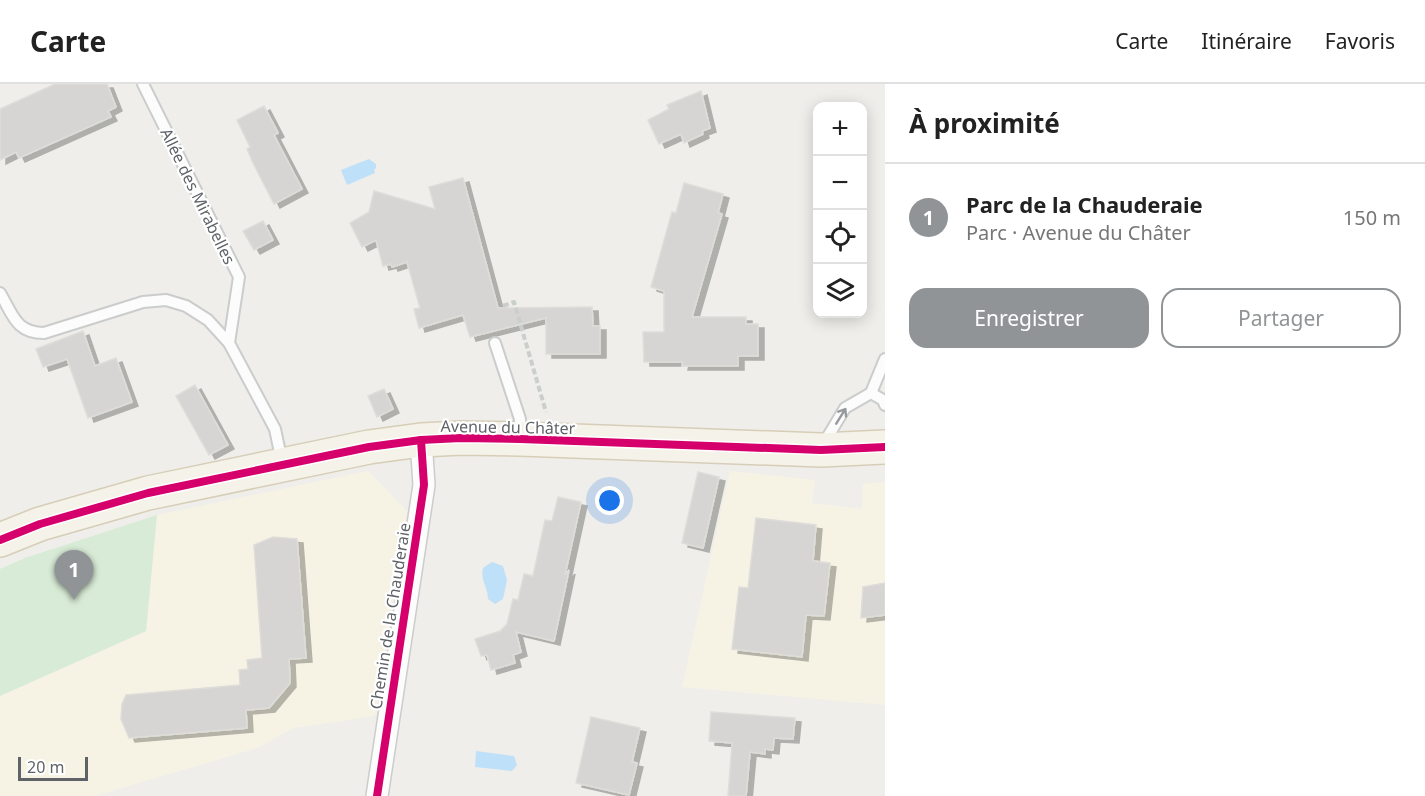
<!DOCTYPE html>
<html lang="fr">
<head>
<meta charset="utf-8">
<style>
	:root { --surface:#fff; --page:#f6f6f6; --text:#222; --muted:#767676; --line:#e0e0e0; --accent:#919496 }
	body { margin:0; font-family:"Noto Sans",sans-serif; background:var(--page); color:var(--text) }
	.controls { position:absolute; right:18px; top:18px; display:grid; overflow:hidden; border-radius:12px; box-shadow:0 3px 15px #0003 }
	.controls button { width:54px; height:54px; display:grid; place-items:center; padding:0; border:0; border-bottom:2px solid var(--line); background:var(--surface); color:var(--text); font:30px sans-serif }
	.scale { position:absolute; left:18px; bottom:15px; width:70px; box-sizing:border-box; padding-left:6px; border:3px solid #5f6368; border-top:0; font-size:16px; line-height:21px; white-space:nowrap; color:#5f6368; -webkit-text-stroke:4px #fff; paint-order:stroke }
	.you { position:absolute; left:610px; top:417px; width:21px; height:21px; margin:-15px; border:4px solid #fff; border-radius:50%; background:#1a73e8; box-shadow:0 0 0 9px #1a73e833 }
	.badge { display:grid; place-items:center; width:39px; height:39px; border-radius:50%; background:var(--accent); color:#fff; font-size:20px; font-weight:700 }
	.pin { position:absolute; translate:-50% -50px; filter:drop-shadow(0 2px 3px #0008) }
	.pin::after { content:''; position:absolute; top:32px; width:21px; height:18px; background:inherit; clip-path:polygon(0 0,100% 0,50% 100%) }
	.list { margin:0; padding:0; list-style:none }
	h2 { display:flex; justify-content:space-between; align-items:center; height:78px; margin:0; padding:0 24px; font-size:26px }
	h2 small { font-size:20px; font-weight:400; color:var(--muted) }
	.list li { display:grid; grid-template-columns:39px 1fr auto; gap:18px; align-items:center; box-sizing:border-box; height:108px; padding:0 24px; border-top:2px solid var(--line) }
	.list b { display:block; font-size:22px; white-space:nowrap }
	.list p { margin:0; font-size:20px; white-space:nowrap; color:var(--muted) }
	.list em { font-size:20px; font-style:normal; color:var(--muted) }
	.actions { display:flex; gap:12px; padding:18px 24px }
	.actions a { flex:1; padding:14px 0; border:2px solid var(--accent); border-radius:18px; text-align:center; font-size:21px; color:var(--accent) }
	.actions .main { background:var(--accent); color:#fff }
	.icon { flex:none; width:33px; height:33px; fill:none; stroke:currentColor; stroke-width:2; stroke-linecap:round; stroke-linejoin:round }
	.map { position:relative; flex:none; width:885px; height:712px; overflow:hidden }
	header { display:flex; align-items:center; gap:36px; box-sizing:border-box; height:84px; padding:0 30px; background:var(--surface); border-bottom:2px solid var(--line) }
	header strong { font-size:28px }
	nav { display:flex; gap:33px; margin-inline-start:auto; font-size:21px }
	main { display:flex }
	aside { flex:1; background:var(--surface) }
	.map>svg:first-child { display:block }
	.commercial { fill:#f7f3e4 }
	.green { fill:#d8ebd6 }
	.water { fill:#bfe0f9 }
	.building { fill:#d6d5d3; stroke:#deddd9; stroke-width:1.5; filter:url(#shadow) }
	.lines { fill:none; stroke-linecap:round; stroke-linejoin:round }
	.lane-casing { stroke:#cbcccc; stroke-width:14 }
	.street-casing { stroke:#cbcccc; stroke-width:24 }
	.primary-casing { stroke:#d7ceb8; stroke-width:36 }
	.path { stroke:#cacfcc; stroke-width:4; stroke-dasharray:6 3; stroke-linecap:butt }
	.lane { stroke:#fdfcfc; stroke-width:10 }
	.street { stroke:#fdfcfc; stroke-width:21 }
	.primary { stroke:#f4f2e9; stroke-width:33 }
	.cycleway-casing { stroke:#fff; stroke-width:11 }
	.cycleway { stroke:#d6006c; stroke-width:8 }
	.oneway { stroke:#96999c }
	.labels { text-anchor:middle; stroke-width:4.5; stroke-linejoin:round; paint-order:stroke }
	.street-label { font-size:16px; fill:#5f6368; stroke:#fff }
</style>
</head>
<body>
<header>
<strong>Carte</strong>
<nav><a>Carte</a><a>Itinéraire</a><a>Favoris</a></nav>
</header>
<main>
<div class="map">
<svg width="885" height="712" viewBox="0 0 885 712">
	<defs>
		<filter id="shadow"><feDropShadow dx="6" dy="4" stdDeviation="0" flood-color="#0004"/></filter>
	</defs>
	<rect width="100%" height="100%" fill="#efeeea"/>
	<g class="commercial">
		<polygon points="368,387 407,427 375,632 293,644 257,664 95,712 0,712 0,612 146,547 157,431"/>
		<polygon points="730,387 815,396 812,419 862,425 863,400 885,398 885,621 682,603"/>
	</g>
	<polygon class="green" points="157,431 146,547 0,612 0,485 25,474"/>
	<g class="water">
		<polygon points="369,75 376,80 376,84 374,86 375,89 347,101 341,86"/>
		<path d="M492,478L503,482L507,496L503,515L495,520L488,515C488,503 480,496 483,484Z"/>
		<polygon points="476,667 514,672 517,681 512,687 475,683"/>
	</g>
	<g class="building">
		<polygon points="55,0 107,0 116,23 108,27 111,33 19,74 16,68 0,76 0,25"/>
		<polygon points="701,7 710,44 702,47 703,50 684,59 681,50 659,60 648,36 669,25 667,21"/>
		<polygon points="264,22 278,49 274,51 302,105 274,120 253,79 247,65 250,63 237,36"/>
		<polygon points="463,94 498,224 592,223 593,242 600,242 600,270 546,270 546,234 470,253 463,231 419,244 414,225 420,224 407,178 392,183 391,180 383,182 376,156 362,163 350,139 369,128 374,107 435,125 429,103"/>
		<polygon points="684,99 723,110 718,129 722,130 692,233 746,233 746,240 758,240 758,272 738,272 738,282 682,282 683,278 644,278 643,248 664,248 664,207 651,203 672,128 676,129"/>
		<polygon points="263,137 273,156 254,166 243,147"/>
		<polygon points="83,247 95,282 116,274 132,318 88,334 67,275 43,283 36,265"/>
		<polygon points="195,301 228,361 209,371 176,312"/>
		<polygon points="384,305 393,325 377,333 368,312"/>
		<polygon points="698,388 719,393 703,464 682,459"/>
		<polygon points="558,413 581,418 565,491 569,486 554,557 516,548 521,568 513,571 515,579 491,586 487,571 481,572 475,555 500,547 507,540 513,515 518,516 524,490 533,492 545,436 552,437"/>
		<polygon points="756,434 816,441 813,477 830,479 824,532 806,531 802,573 732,565 739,503 748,504"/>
		<polygon points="273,453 297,455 306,574 289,575 290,599 269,624 246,626 247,644 129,654 121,635 122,620 126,611 240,601 239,586 248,585 247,576 262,574 254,461"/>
		<polygon points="885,499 885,531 861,534 863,503"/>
		<polygon points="711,628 795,634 793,655 774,654 773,666 765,665 765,670 750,668 746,712 728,712 732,659 709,657"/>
		<polygon points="591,633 640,644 632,678 637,679 629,711 576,699"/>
	</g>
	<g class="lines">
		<defs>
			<g id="lane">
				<polyline points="143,0 239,193 229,259 275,345 282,378"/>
				<path d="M0,209C13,231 16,249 44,249L143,218L166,216L186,222L208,236L229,259"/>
				<polyline points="495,259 520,335 520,352"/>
				<polyline points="871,309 883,316 885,321"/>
				<polyline points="824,359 845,324 871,309 885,275"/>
			</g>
			<polyline id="street" points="377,712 424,401 421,356"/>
			<polyline id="primary" points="0,456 40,440 148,409 369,363 421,356 461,354 520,355 821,366 885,363"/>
		</defs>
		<use href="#lane" class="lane-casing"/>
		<use href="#street" class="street-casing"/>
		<use href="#primary" class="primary-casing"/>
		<polyline class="path" points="503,222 514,218 546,328"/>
		<use href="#lane" class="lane"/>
		<use href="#street" class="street"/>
		<use href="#primary" class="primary"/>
		<defs>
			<g id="cycleway">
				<polyline points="0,456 40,440 148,409 369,363 421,356 461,354 520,355 821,366 885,363"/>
				<polyline points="377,712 424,401 421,356"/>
			</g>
		</defs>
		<use href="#cycleway" class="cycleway-casing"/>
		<use href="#cycleway" class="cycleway"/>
	</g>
	<defs><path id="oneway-shaft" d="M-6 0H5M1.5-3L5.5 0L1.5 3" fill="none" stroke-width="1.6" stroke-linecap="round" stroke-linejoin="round" transform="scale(1.5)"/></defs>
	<use class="oneway" href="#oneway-shaft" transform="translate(841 332) rotate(-58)"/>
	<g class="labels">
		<g class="street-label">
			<text transform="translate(198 112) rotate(64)" y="6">Allée des Mirabelles</text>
			<text transform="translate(508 343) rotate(1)" y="6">Avenue du Châter</text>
			<text transform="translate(390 532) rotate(-81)" y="6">Chemin de la Chauderaie</text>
		</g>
	</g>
</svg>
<div class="controls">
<button>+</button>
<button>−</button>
<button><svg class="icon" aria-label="locate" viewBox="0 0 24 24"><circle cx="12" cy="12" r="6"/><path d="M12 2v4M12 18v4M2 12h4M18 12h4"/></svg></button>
<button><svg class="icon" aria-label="layers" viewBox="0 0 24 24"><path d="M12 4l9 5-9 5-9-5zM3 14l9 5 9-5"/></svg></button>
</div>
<div class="scale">20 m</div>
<div class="you"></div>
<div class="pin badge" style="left:74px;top:516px">1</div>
</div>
<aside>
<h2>À proximité<small></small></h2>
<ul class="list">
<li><span class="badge">1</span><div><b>Parc de la Chauderaie</b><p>Parc · Avenue du Châter</p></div><em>150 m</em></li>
</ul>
<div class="actions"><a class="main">Enregistrer</a><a>Partager</a></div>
</aside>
</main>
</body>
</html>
